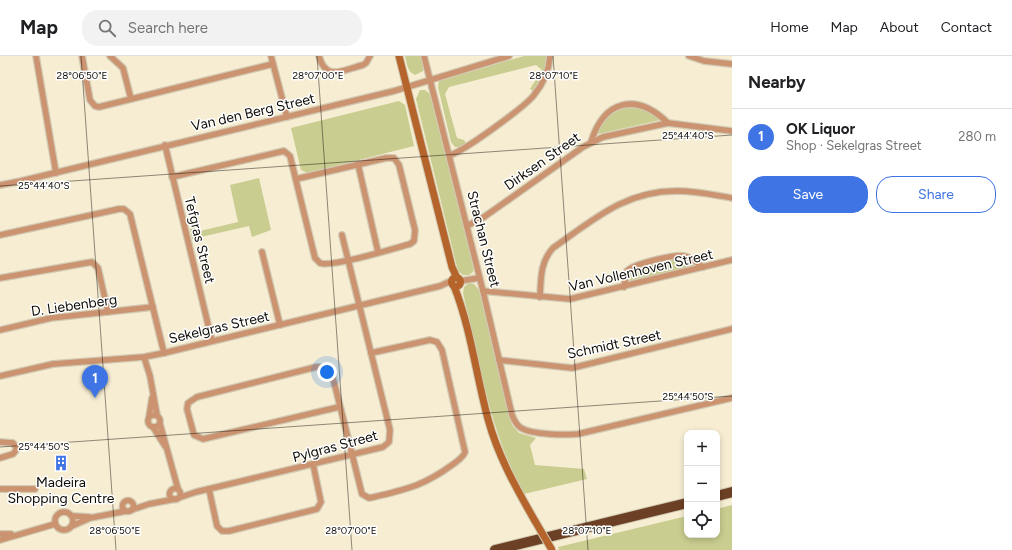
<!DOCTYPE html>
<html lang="en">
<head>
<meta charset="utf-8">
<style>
	:root { --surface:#fff; --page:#f2f2f2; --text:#202124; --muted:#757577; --line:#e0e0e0; --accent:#3f74e4 }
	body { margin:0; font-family:Figtree,sans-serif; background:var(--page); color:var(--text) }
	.controls { position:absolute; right:12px; bottom:12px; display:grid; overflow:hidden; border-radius:8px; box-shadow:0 2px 6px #0003 }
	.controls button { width:36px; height:36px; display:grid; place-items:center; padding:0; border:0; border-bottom:1px solid var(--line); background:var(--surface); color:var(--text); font:20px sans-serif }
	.you { position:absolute; left:327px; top:316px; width:14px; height:14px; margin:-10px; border:3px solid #fff; border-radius:50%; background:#1a73e8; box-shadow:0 0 0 6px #1a73e833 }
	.badge { display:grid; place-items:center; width:26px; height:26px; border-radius:50%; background:var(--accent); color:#fff; font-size:13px; font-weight:700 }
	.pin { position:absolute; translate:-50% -33px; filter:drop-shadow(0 1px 2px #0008) }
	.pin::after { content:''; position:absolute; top:21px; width:14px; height:12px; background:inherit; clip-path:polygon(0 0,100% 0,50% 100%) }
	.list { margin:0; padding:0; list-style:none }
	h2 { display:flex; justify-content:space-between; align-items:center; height:52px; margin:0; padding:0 16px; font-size:17px }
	h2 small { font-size:13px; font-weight:400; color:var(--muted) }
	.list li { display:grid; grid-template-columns:26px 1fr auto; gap:12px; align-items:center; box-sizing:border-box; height:56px; padding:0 16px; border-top:1px solid var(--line) }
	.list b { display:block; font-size:15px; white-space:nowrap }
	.list p { margin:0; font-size:13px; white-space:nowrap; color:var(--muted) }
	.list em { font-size:13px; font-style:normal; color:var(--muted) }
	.actions { display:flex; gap:8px; padding:12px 16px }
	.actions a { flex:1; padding:9px 0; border:1px solid var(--accent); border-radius:16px; text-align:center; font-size:14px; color:var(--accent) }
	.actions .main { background:var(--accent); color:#fff }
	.icon { flex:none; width:22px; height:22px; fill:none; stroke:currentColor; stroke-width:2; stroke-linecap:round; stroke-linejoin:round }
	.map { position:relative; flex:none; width:732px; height:494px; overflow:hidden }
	header { display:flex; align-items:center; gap:24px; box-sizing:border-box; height:56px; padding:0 20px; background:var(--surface); border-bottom:1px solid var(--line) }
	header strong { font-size:19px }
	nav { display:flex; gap:22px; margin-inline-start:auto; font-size:14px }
	.search { width:280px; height:36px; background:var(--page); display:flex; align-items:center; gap:10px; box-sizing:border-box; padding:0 14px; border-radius:16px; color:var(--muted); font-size:15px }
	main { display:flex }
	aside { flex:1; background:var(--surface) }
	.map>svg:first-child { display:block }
	.green { fill:#c9cd8f }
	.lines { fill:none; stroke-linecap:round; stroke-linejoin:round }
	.street-casing { stroke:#d1c9b2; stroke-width:8 }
	.secondary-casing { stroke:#d1c9b2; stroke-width:9 }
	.highway-casing { stroke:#d1c9b2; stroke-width:12 }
	.street { stroke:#cb9370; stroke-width:5.5 }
	.secondary { stroke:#b5642b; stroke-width:7 }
	.highway { stroke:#6c4024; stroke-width:10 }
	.secondary-bridge-casing { stroke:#d1c9b2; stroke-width:9; stroke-linecap:butt }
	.secondary-bridge { stroke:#b5642b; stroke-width:7 }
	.ticks { fill:none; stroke:#0f0c05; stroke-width:1; stroke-opacity:0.45 }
	.labels { text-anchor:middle; stroke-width:3; stroke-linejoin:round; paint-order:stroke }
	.street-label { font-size:14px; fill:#0f0c05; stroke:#fff }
	.poi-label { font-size:14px; fill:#0f0c05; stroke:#fff }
	.ticks-label { font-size:10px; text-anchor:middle; fill:#0f0c05; stroke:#fff; stroke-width:3; stroke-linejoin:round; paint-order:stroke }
</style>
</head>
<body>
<header>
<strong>Map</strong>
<div class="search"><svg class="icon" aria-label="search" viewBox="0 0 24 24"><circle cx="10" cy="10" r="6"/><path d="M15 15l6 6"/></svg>Search here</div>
<nav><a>Home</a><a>Map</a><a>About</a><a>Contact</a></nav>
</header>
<main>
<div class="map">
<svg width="732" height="494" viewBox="0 0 732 494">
	<rect width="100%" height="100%" fill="#f6edd3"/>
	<g class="green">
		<path d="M405,0H422L424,11L423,15L415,19C407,16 407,7 405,0Z"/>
		<polygon points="524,0 548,0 546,12 535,36 530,33 542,14 536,9 449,31 445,38 457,82 464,84 466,87 460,91 455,91 451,86 438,31 439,25"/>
		<polygon points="420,34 425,34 431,39 474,211 473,216 469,219 463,219 458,215 416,43"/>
		<polygon points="399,45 405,49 414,90 307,117 301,114 291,72"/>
		<path d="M628,51L641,52L660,64L598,78C599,63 615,55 628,51Z"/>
		<polygon points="259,122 271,174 252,181 249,170 192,183 190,172 195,170 196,176 238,166 230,129"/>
		<polygon points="680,202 686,203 696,210 627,225 630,216 634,213"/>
		<path d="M469,227L474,228L479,234L512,369L519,377L536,382L530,389L535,409L584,413L587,423L524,438C490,376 479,305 463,237L464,231Z"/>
		<polygon points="732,449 732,494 559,494 558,491 687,460 687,479 717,479 717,453"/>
	</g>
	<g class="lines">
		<defs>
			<g id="street">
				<polyline points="36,0 56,117"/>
				<polyline points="82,0 90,44 95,50 99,51 273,8"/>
				<polyline points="110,0 123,12 131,43"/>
				<polyline points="271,0 287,61"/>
				<path d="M319,0C326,26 343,14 363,9L366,7L370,0"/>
				<path d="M424,0L483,235L512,359C514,364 516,369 521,372C533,379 564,379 578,378L732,342"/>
				<polyline points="689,0 704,5 732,8"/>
				<path d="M591,86C604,44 636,36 668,67"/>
				<polyline points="165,89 212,285"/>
				<path d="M450,99C463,96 526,50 534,39C543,28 549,15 550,0"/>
				<polyline points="358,108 378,196"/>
				<path d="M172,121L284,95L290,100L315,202L320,207C331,212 395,192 410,188L414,185L415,174L399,109L394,102H386L296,123"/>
				<polyline points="0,129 21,125 394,35 509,0"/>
				<polyline points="467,170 484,161 583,91 603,81 668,67 732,75"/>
				<polyline points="0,179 119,153 124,153 130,158 164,297"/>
				<polyline points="262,196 280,269"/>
				<polyline points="0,222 92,206 98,212 108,256"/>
				<polyline points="460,225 479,222"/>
				<path d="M624,231L627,215C633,208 675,198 684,200C691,201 697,207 703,211"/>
				<polyline points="483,235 570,243 732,204"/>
				<path d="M540,241C541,223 540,206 553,192C593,164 626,134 678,135C696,135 714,139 732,142"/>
				<polyline points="0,274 51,262 153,251"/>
				<polyline points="144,301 150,320 157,359"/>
				<polyline points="499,304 572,312 732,273"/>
				<polyline points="0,320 53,308 144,301 164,297 440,230 451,225"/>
				<path d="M339,351L203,383L194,379L187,353L188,347L197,341L316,311H323L332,318L362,438L369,442L374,441C407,433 423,430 452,409C457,405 463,402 465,396L442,294L437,286L430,284L371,297"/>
				<circle cx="154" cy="365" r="6"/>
				<polyline points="149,361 152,342"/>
				<polyline points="160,368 178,433"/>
				<polyline points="153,371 165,390"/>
				<polyline points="0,386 13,387 17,393 13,398 0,402"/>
				<circle cx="175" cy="438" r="5.5"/>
				<polyline points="0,433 35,433"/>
				<polyline points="209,433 217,470 222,475 229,475 317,453 321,446 313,408"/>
				<polyline points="178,442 196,436 383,391 389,386 390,374 342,179"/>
				<circle cx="128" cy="450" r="5.5"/>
				<polyline points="131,454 149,448 175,443"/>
				<circle cx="64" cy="465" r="9"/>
				<polyline points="72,460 89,461"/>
				<polyline points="72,470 90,462 126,455"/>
				<polyline points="0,478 11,478"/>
				<polyline points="0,484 55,468"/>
			</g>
			<g id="secondary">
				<polyline points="399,0 452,211 457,222"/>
				<circle cx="456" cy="226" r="4.5"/>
				<path d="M454,230C471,273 476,319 488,363C498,400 516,432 535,465"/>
			</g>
			<g id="highway">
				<polyline points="717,440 732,436"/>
				<polyline points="495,494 687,447"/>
			</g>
		</defs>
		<use href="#street" class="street-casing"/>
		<use href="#secondary" class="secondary-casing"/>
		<use href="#highway" class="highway-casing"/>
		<use href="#street" class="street"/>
		<use href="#secondary" class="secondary"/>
		<use href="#highway" class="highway"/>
		<defs>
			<polyline id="secondary-bridge" points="535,465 552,494"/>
		</defs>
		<use href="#secondary-bridge" class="secondary-bridge-casing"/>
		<use href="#secondary-bridge" class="secondary-bridge"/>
	</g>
	<path class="ticks" d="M81,0L116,494M317,0L352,494M553,0L588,494M0,130L732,79M0,391L732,340"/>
	<defs>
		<symbol id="building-bare" viewBox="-9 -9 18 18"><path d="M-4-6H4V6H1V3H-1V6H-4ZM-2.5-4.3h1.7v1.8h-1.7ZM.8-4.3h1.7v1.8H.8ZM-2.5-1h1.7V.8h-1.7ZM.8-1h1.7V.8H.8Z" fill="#3f74e4" stroke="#fff" stroke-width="2.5" paint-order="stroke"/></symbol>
	</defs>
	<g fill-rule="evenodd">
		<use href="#building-bare" x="50" y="396" width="22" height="22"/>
	</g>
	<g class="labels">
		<g class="street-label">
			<text transform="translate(253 56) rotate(-13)" y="5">Van den Berg Street</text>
			<text transform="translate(542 105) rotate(-35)" y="5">Dirksen Street</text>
			<text transform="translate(484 183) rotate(76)" y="5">Strachan Street</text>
			<text transform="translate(200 184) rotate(76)" y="5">Tefgras Street</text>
			<text transform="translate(641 214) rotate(-13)" y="5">Van Vollenhoven Street</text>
			<text transform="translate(74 249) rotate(-8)" y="5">D. Liebenberg</text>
			<text transform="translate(219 271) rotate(-13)" y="5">Sekelgras Street</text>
			<text transform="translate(614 288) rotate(-12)" y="5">Schmidt Street</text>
			<text transform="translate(335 390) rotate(-15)" y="5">Pylgras Street</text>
		</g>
		<g class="poi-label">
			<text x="61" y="431">Madeira<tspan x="61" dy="16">Shopping Centre</tspan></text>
		</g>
	</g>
	<g class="ticks-label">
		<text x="82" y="23">28°06'50"E</text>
		<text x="318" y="23">28°07'00"E</text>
		<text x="554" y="23">28°07'10"E</text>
		<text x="688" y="83">25°44'40"S</text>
		<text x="44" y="133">25°44'40"S</text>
		<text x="688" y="344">25°44'50"S</text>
		<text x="44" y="394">25°44'50"S</text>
		<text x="115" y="478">28°06'50"E</text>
		<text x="351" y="478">28°07'00"E</text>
		<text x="587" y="478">28°07'10"E</text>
	</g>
</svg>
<div class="controls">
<button>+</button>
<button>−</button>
<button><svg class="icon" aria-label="locate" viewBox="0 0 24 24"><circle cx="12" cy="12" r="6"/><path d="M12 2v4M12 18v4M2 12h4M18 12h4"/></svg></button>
</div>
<div class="you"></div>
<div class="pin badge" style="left:95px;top:342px">1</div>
</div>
<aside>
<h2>Nearby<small></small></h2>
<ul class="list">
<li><span class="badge">1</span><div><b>OK Liquor</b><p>Shop · Sekelgras Street</p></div><em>280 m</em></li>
</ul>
<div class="actions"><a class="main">Save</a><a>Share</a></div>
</aside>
</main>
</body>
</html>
